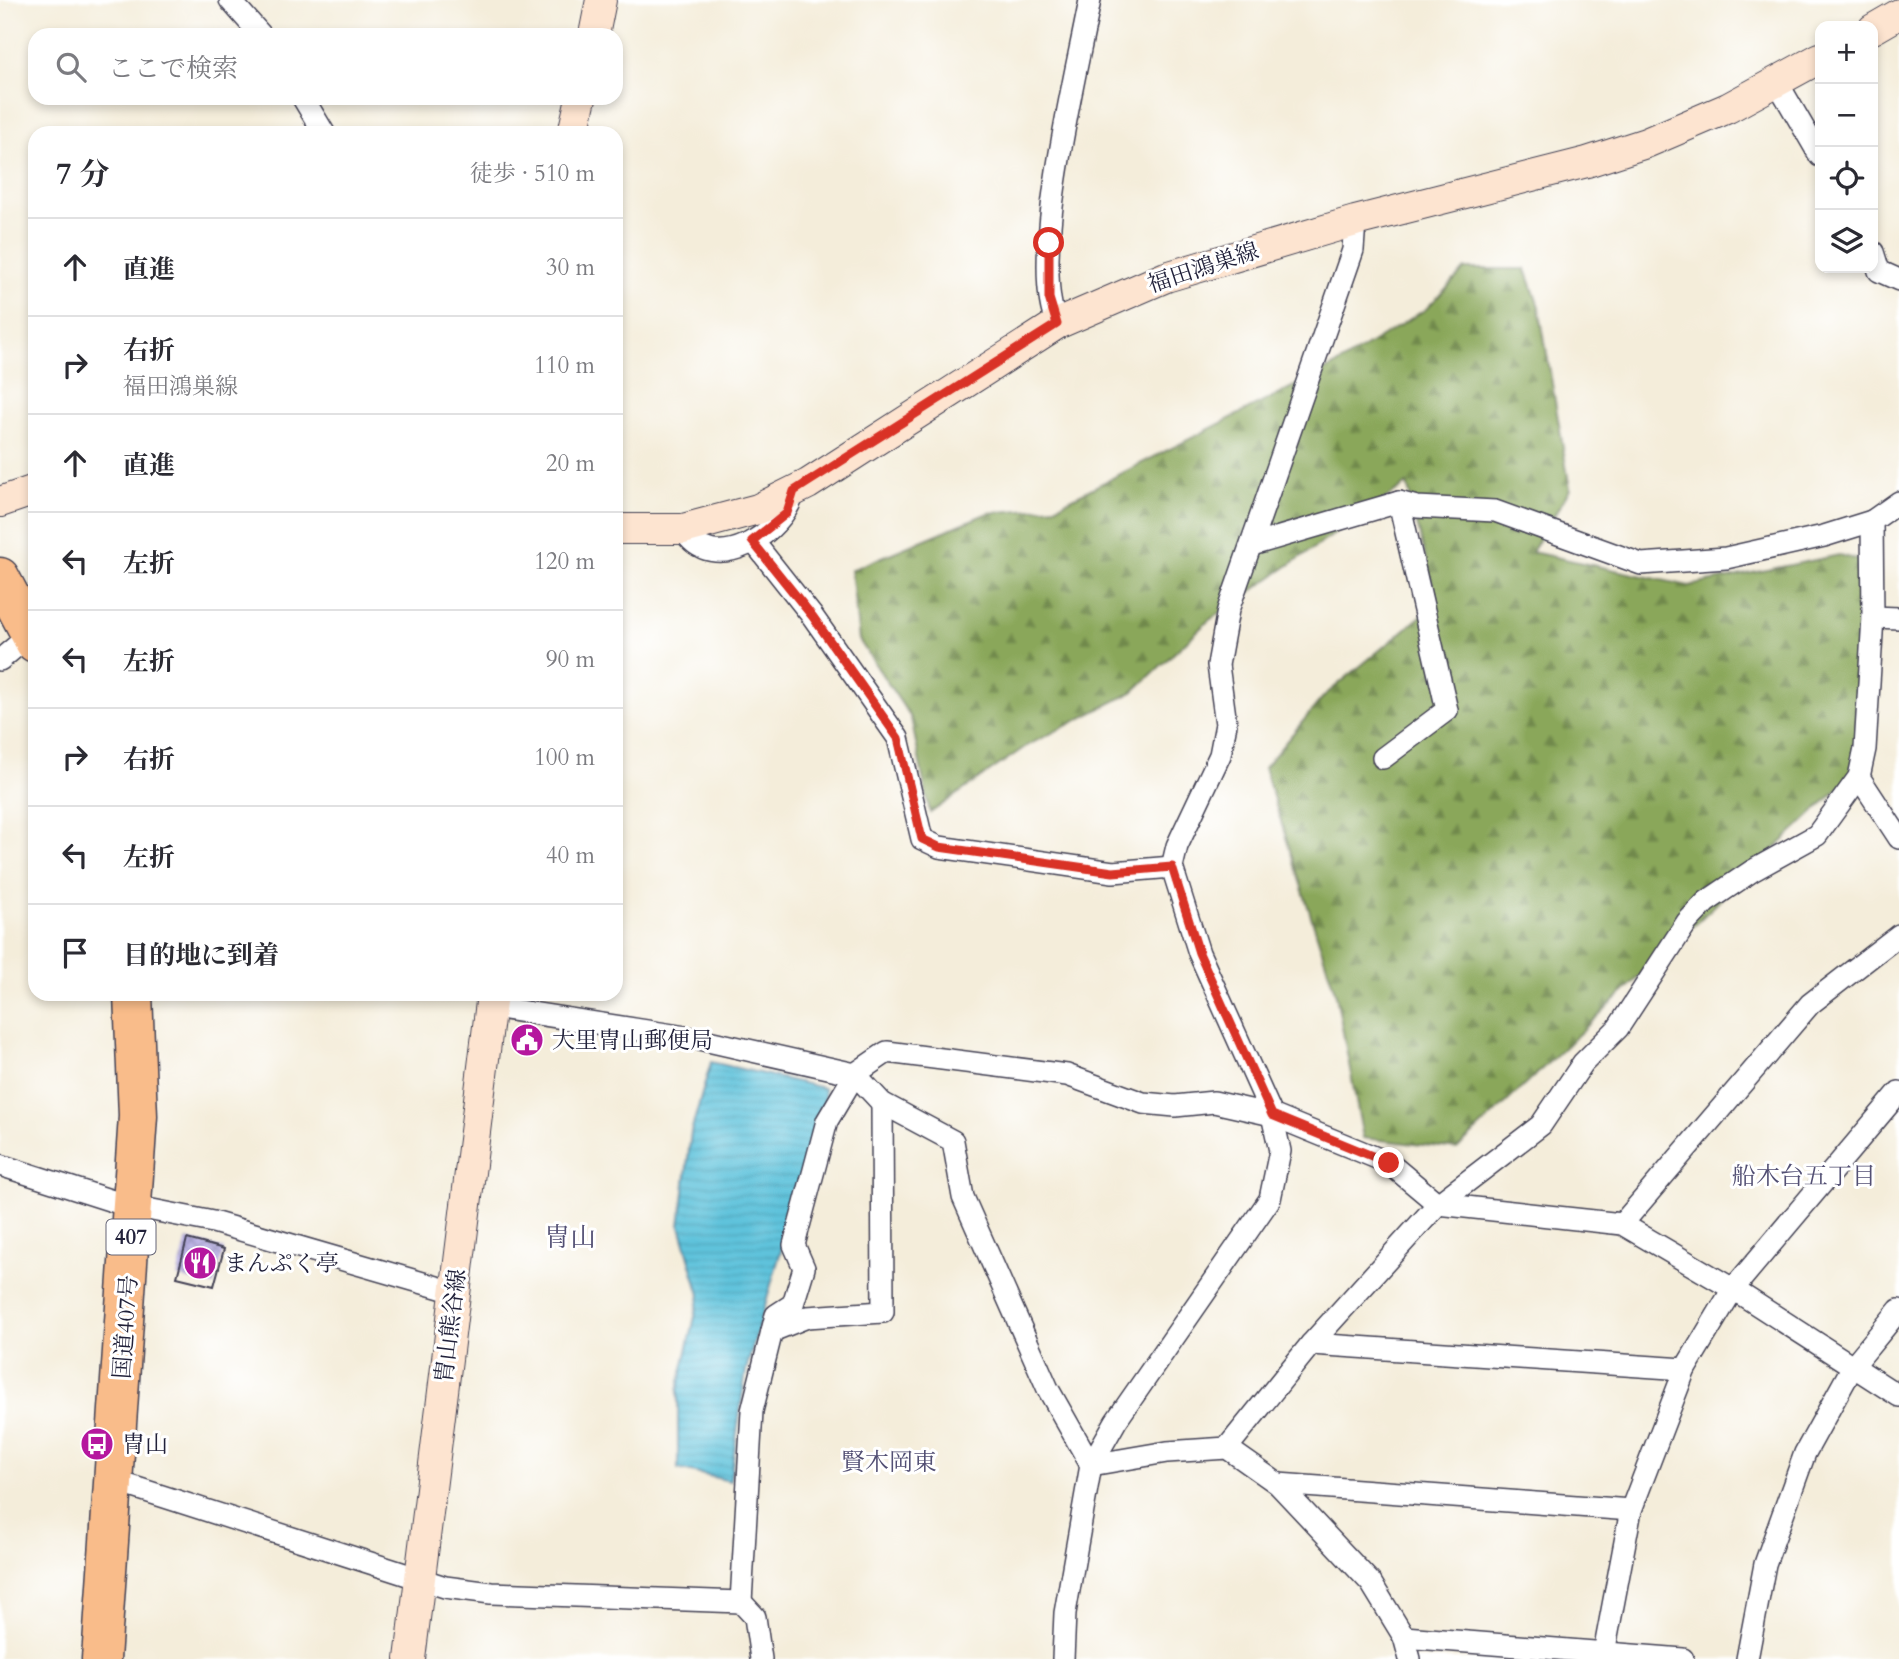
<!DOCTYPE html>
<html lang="ja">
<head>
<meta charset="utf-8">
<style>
	:root { --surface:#fff; --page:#f7f7f7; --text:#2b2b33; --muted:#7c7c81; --line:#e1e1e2 }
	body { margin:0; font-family:Cardo,"Noto Serif JP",serif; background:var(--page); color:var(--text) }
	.controls { position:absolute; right:21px; top:21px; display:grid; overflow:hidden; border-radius:14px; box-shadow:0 4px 10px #0003 }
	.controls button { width:63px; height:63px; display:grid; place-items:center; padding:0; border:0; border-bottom:2px solid var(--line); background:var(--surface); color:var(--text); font:35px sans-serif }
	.stop { position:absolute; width:21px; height:21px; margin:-16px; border:5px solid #d93025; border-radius:50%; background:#fff }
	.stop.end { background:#d93025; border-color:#fff; box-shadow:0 2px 7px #0008 }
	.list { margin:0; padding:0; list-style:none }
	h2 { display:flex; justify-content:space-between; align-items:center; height:91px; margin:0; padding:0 28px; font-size:30px }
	h2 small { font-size:23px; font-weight:400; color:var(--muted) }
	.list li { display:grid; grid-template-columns:46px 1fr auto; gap:21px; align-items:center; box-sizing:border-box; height:98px; padding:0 28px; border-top:2px solid var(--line) }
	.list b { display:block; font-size:26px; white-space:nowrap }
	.list p { margin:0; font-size:23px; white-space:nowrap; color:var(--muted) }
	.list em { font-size:23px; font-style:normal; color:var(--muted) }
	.icon { flex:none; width:38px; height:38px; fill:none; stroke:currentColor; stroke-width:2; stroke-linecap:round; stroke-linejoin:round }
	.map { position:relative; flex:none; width:1899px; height:1659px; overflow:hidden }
	.search { position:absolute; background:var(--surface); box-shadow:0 4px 10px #0003; left:28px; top:28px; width:595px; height:77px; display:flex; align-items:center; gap:18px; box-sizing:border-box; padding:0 24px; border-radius:21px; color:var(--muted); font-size:26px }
	.panel { position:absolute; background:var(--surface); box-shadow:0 4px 10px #0003; left:28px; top:126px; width:595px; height:875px; border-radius:21px }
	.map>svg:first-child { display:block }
	.forest { fill:url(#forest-firs); stroke:#56644a; stroke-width:2 }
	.water { fill:url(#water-rules); stroke:#40728c; stroke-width:2 }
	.building { fill:url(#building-cross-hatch) }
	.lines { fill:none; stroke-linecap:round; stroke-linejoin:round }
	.street-casing { stroke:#424053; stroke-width:24 }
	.secondary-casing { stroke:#424053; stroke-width:32 }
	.highway-casing { stroke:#424053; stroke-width:41 }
	.street { stroke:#fff; stroke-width:21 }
	.secondary { stroke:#fde4d0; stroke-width:30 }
	.highway { stroke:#f9bc8a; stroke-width:38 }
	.route { stroke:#d93025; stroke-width:9 }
	.labels { text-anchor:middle; stroke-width:6; stroke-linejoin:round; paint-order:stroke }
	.shield { fill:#fff; stroke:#646476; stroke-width:2 }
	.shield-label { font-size:21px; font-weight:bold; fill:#22223b }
	.street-label { font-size:23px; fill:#22223b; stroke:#fff }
	.poi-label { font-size:23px; fill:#22223b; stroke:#fff; text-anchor:start }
	.neighbourhood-label { font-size:24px; fill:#535074; stroke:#fff }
	.quarter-label { font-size:26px; fill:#535074; stroke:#fff }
</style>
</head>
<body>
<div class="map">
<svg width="1899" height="1659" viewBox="0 0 1899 1659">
	<defs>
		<pattern id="forest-firs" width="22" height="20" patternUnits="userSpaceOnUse" patternTransform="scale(1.75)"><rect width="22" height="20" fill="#8aa75a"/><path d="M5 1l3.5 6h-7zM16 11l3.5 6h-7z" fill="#70884c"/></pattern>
		<pattern id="water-rules" width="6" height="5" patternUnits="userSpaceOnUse" patternTransform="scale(1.75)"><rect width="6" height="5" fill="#5ec3dc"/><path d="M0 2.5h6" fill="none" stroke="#51a7be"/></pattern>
		<pattern id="building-cross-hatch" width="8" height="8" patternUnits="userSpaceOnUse" patternTransform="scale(1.75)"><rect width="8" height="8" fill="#ada4df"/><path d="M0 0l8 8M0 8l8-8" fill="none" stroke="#8c85b6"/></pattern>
	</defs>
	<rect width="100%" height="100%" fill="#fff"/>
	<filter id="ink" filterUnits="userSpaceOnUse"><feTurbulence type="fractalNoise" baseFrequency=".0143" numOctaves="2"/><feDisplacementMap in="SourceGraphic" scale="14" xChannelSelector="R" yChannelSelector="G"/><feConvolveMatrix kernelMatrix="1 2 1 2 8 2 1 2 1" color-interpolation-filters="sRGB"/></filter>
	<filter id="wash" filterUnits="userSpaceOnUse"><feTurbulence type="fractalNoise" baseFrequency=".00686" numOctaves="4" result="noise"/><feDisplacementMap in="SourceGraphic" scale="28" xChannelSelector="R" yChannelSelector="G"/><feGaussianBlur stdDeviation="1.57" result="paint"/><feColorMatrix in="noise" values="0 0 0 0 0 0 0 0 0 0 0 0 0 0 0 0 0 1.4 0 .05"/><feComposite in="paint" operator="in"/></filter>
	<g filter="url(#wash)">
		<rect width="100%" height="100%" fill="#f4edda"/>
		<polygon class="forest" points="1465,269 1526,269 1539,307 1570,489 1532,552 1689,586 1839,555 1860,560 1855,773 1457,1149 1363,1138 1336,995 1264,768 1324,696 1437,603 1407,484 1208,621 1133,692 1028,745 930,813 911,718 859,640 851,570 988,513 1055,507 1338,364 1426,309"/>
		<polygon class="water" points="711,1062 824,1088 825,1100 746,1370 730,1481 678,1469 678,1390 700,1295 680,1226 691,1132"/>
		<g id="blocks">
			<polygon class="building" points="187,1239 224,1249 214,1286 177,1277"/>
		</g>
	</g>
	<g filter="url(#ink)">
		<use href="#blocks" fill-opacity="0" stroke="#424053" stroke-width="2"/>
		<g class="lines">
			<defs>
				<g id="street">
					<polyline points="230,0 261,35"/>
					<polyline points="1777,82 1820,156"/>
					<polyline points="303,98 324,133"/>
					<polyline points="1873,252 1879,271 1899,280"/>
					<path d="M1057,324C1028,262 1077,72 1090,0"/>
					<path d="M683,529C712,580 785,533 794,491"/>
					<polyline points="753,541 813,617 898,738 922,839 939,847 1113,872 1172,867"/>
					<polyline points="1252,545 1399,502 1417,507 1495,511 1641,564 1726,558 1824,536 1872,521"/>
					<polyline points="1873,617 1899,618"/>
					<polyline points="0,660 31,634"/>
					<polyline points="1383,758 1447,710 1399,502"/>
					<polyline points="1859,777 1899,838"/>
					<polyline points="492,1007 699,1039 855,1074 882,1103 953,1141 963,1197 1048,1389 1091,1465"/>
					<polyline points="0,1165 122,1204 213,1222 454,1292"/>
					<polyline points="1622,1224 1810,1004 1899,935"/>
					<polyline points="772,1331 807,1317 883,1312 882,1103"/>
					<polyline points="1311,1344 1685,1369"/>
					<polyline points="1227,1448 1311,1344 1438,1204 1541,1125 1583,1063 1618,1028 1687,922 1706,902 1752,871 1817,835 1859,777 1865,749 1873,617 1872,521 1899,502"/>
					<polyline points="1091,1465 1167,1452 1227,1448 1278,1484 1371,1583 1404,1637 1410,1659"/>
					<polyline points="115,1481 445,1587 491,1593 741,1602 755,1617 761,1659"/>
					<polyline points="1278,1484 1631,1510"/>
					<polyline points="741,1602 752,1411 776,1315 793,1304 804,1268 794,1245 827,1121 855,1074 887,1052 1067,1075 1143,1103 1175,1106 1214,1102 1272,1115 1389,1163 1438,1204 1622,1224 1733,1289 1899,1396"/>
					<polyline points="1404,1637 1683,1659"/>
					<polyline points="1604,1653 1631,1510 1685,1369 1733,1289 1899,1092"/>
					<polyline points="1063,1659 1065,1613 1091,1465 1116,1421 1270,1199 1280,1151 1272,1115 1199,953 1172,867 1177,846 1220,755 1226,724 1218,665 1228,610 1353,250 1355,221"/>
					<polyline points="1747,1659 1765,1564 1805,1453 1853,1366 1899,1310"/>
				</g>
				<g id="secondary">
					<polyline points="1873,29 1899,14"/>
					<polyline points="594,35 601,0"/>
					<polyline points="573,133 581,98"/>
					<polyline points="0,502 35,490"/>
					<polyline points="616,529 683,529 758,509 808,484 1057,324 1166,277 1355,221 1587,162 1646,143 1728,108 1820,58"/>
					<polyline points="410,1659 492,994"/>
				</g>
				<g id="highway">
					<polyline points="0,577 35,643"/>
					<polyline points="101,1659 138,1116 133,994"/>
				</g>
			</defs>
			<use href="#street" class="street-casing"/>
			<use href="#secondary" class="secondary-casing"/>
			<use href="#highway" class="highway-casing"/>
			<use href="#street" class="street"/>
			<use href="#secondary" class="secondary"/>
			<use href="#highway" class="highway"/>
		</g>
	</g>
	<g class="lines" filter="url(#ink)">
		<polyline class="route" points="1049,243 1049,298 1057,324 794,491 787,513 752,541 813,617 898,738 922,839 939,847 1113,872 1172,867 1199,953 1272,1115 1389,1163"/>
	</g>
	<defs>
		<symbol id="civic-disc" viewBox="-11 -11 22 22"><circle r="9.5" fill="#b5179e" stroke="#fff"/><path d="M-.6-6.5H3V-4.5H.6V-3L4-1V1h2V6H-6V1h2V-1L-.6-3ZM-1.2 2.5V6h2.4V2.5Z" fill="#fff"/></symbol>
		<symbol id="restaurant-disc" viewBox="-11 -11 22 22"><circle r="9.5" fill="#b5179e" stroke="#fff"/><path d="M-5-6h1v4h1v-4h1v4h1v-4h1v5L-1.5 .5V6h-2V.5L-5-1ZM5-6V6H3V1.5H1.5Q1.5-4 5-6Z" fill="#fff"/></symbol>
		<symbol id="bus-disc" viewBox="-11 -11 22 22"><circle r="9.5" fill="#b5179e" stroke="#fff"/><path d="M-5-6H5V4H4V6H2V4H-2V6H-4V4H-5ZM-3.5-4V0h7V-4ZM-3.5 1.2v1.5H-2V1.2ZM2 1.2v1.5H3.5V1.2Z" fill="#fff"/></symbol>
	</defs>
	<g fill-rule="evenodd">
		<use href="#civic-disc" x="508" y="1021" width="38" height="38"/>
		<use href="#restaurant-disc" x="181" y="1244" width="38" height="38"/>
		<use href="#bus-disc" x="78" y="1425" width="38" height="38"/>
	</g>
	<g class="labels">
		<rect class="shield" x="106.5" y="1219.5" width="49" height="35" rx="5"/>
		<g class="shield-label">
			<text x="131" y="1244">407</text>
		</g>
		<g class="street-label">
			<text transform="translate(1203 267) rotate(-18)" y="8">福田鴻巣線</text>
			<text transform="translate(450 1326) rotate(-83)" y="8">胄山熊谷線</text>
			<text transform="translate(125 1327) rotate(-86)" y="8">国道407号</text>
		</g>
		<g class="poi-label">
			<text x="552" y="1048">大里冑山郵便局</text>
			<text x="224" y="1271">まんぷく亭</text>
			<text x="122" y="1452">冑山</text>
		</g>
		<g class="neighbourhood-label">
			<text x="1804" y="1184">船木台五丁目</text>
			<text x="889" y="1470">賢木岡東</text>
		</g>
		<g class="quarter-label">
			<text x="570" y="1246">冑山</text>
		</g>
	</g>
</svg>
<div class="controls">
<button>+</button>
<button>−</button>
<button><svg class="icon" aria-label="locate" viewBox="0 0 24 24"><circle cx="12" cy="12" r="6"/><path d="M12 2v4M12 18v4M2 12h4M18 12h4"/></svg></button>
<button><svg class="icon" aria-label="layers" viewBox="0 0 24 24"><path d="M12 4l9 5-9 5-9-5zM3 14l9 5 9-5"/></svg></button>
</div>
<div class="stop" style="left:1049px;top:243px"></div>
<div class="stop end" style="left:1389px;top:1163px"></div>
<div class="search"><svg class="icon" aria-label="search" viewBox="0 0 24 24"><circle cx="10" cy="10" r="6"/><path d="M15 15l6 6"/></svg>ここで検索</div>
<section class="panel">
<h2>7 分<small>徒歩 · 510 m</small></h2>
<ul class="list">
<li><svg class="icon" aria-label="ahead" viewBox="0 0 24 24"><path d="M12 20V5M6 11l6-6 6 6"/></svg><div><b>直進</b></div><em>30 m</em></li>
<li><svg class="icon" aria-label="right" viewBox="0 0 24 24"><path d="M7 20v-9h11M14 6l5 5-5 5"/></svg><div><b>右折</b><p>福田鴻巣線</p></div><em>110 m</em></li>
<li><svg class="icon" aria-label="ahead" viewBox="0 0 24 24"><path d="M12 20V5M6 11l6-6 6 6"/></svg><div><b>直進</b></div><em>20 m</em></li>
<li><svg class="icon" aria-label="left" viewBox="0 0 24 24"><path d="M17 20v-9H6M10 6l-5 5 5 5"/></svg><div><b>左折</b></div><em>120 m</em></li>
<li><svg class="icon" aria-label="left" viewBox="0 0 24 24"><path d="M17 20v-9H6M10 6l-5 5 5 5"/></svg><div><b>左折</b></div><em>90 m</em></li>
<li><svg class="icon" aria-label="right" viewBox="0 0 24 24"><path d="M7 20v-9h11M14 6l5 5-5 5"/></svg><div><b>右折</b></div><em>100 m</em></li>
<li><svg class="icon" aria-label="left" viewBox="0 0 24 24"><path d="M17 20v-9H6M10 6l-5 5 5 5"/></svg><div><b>左折</b></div><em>40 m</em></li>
<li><svg class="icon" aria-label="arrive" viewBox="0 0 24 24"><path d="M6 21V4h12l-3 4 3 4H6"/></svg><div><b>目的地に到着</b></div></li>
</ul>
</section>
</div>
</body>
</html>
